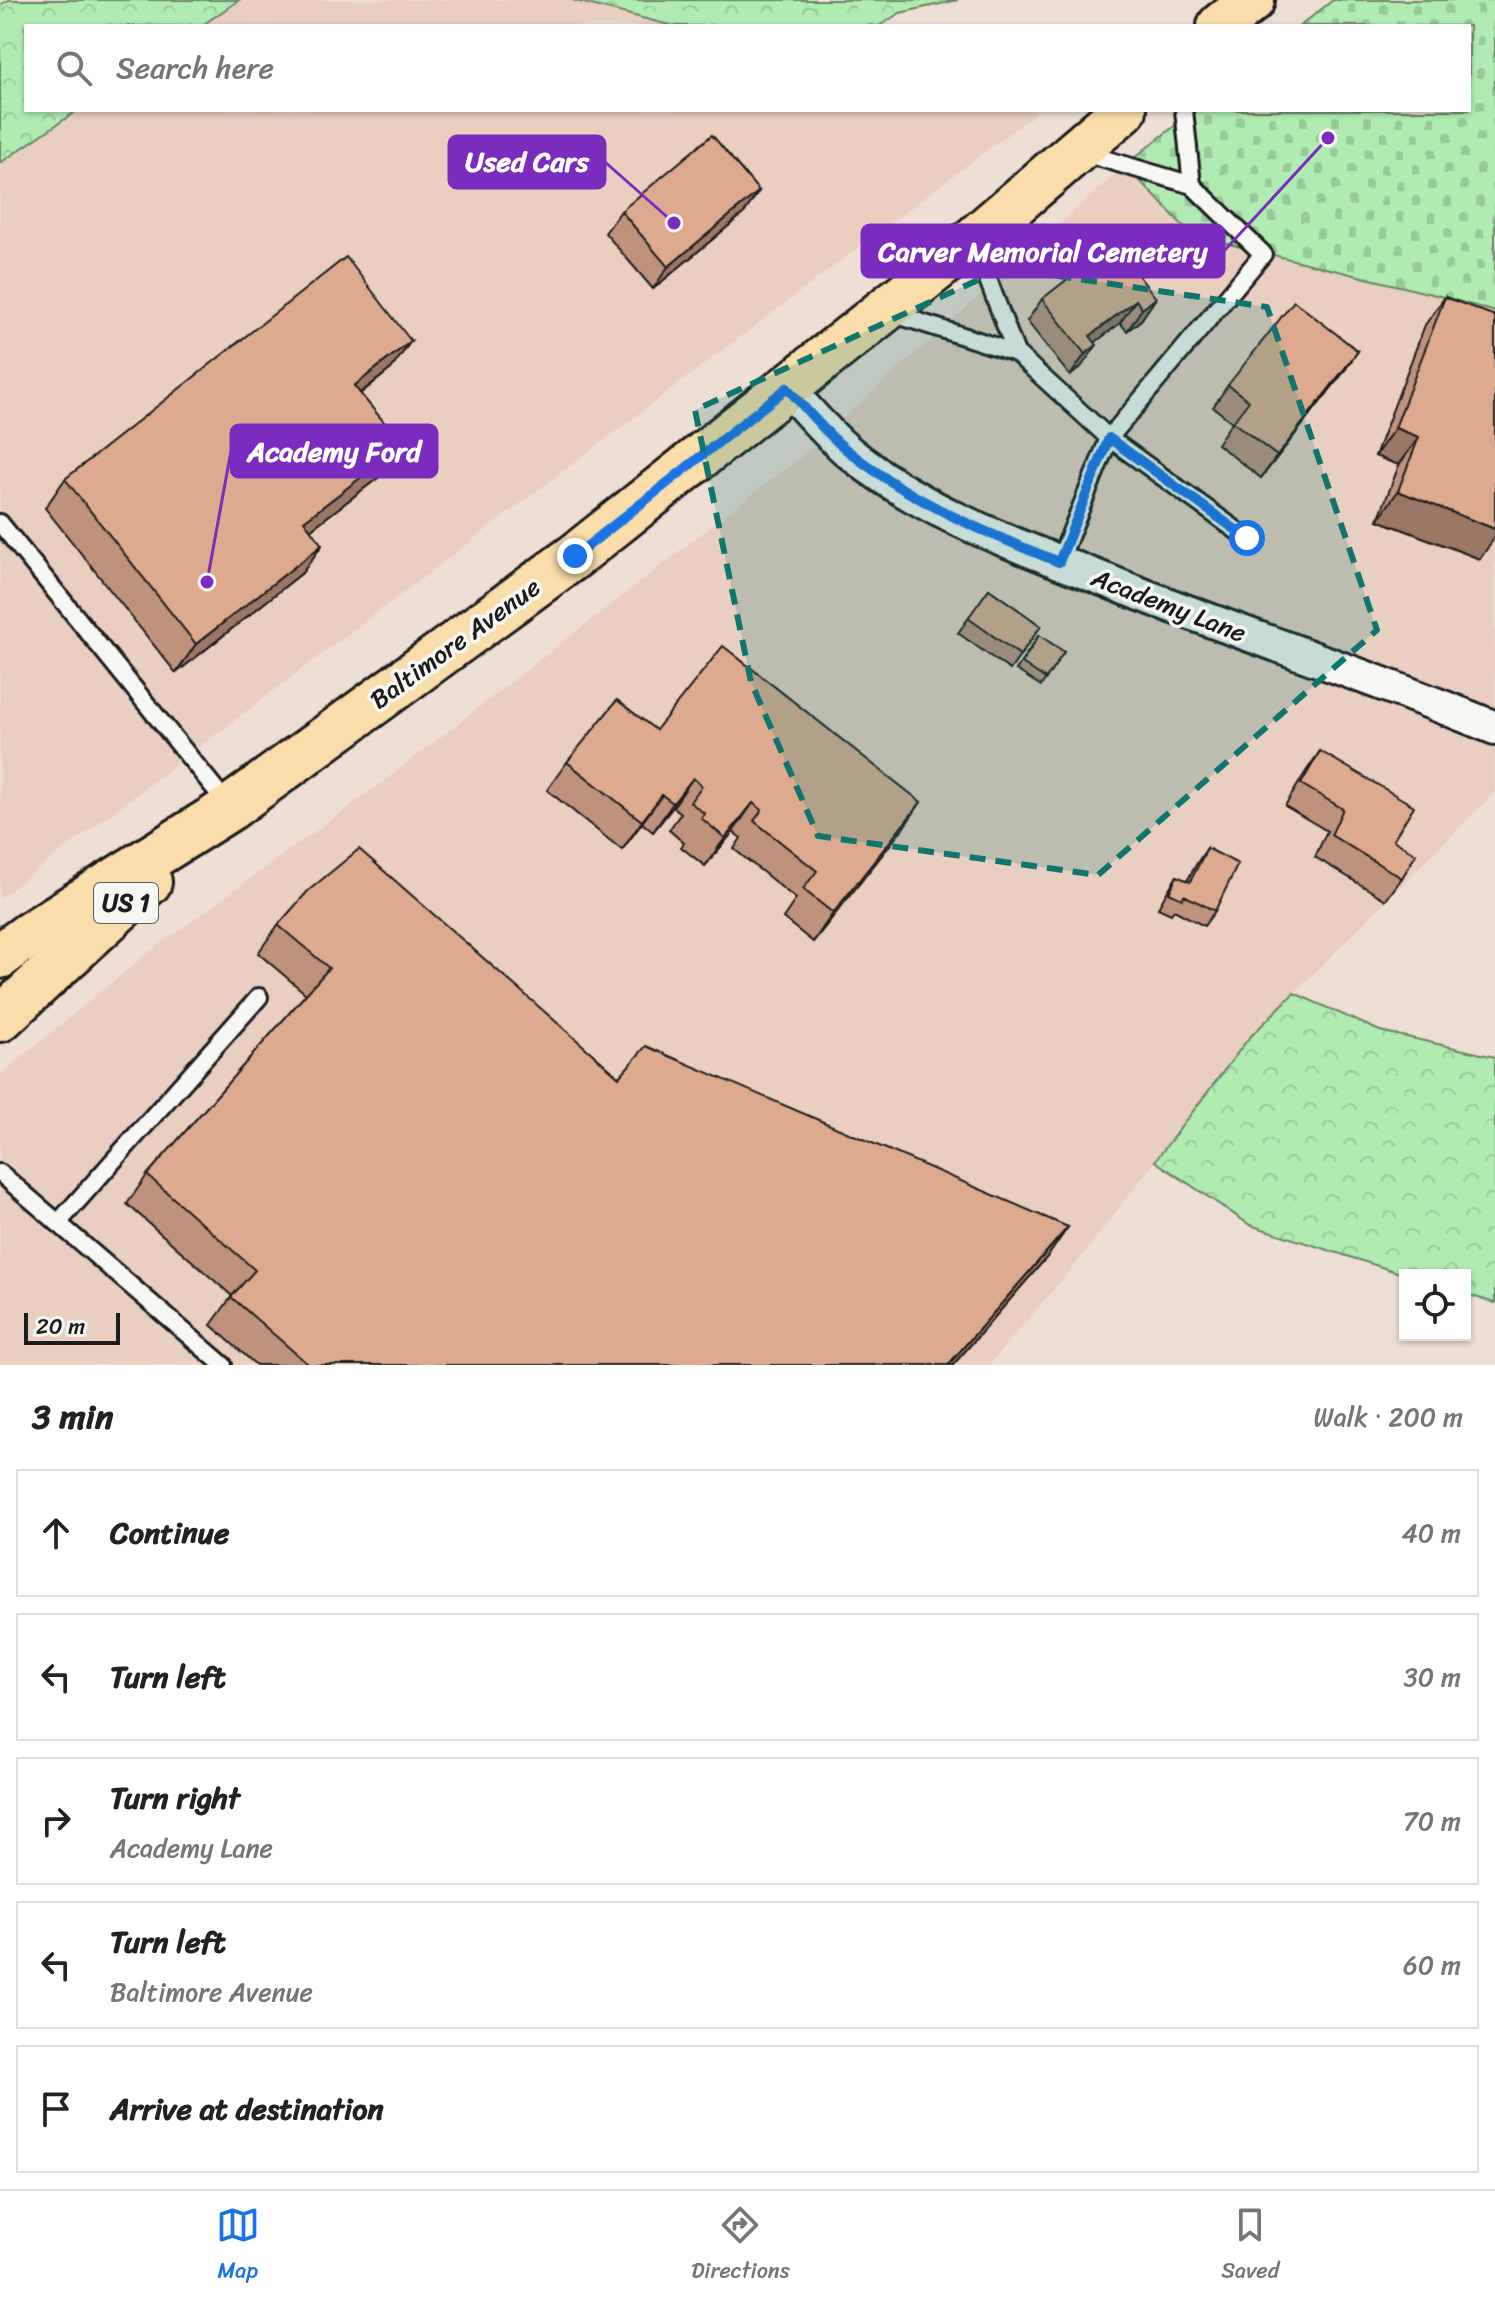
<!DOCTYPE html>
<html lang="en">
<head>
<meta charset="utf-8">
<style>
	:root { --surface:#fff; --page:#f2f2f2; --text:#222; --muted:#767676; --line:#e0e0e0; --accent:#1a73e8 }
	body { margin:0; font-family:Sriracha,sans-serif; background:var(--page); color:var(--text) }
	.controls { position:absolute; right:24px; bottom:24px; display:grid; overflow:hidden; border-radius:0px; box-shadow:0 2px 6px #0004 }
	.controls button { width:72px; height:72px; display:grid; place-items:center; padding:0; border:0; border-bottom:2px solid var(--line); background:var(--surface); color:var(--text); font:40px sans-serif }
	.scale { position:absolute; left:24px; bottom:20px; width:96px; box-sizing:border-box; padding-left:8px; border:4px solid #1c1c1c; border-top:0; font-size:22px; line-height:28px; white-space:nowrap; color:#1c1c1c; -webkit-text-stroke:6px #f6f6f2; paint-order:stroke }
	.stop { position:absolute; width:24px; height:24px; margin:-18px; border:6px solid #1a73e8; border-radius:50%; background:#fff }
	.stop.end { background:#1a73e8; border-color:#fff; box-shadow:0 2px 8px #0008 }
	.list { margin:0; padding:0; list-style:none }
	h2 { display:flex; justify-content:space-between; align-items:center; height:104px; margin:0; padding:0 32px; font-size:34px }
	h2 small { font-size:26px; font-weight:400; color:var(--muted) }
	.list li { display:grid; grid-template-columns:52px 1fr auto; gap:24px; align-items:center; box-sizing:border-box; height:128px; margin:0 16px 16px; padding:0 16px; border:2px solid var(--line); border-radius:0px }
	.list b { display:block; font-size:30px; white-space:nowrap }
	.list p { margin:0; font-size:26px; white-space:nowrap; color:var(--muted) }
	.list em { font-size:26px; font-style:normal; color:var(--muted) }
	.icon { flex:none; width:44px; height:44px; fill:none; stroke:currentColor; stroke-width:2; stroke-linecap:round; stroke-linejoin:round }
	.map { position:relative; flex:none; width:1495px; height:1365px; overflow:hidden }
	.search { position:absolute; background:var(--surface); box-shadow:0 2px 6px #0004; left:24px; right:24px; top:24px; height:88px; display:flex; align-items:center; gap:20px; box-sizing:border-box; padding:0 28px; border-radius:0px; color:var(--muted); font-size:30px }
	.sheet { height:824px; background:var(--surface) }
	nav { display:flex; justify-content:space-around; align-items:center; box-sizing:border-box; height:112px; border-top:2px solid var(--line); background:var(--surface); font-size:22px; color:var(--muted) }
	nav a { display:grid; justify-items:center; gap:4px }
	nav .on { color:var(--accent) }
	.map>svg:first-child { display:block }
	.built { fill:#e9cfc0 }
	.forest { fill:url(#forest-crowns); stroke:#668466; stroke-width:2 }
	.cemetery { fill:url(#cemetery-stones); stroke:#668466; stroke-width:2 }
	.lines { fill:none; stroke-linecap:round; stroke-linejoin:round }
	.service-casing { stroke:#1c1c1c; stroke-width:22 }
	.minor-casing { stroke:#1c1c1c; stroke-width:38 }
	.primary-casing { stroke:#1c1c1c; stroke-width:50 }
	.service { stroke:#f6f6f2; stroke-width:16 }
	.minor { stroke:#f6f6f2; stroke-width:32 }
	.primary { stroke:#f9deab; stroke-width:44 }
	.wall { fill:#be927c; stroke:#1c1c1c; stroke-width:2 }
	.shaded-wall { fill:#9b7765; stroke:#1c1c1c; stroke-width:2 }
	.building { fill:#ddaa90; stroke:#1c1c1c; stroke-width:2 }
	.route { stroke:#1a73e8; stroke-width:10 }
	.marked { fill:#0f766e; fill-opacity:0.2; stroke:#0f766e; stroke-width:6; stroke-dasharray:16 10; stroke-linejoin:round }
	.labels { text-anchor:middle; stroke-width:7; stroke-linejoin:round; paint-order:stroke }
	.shield { fill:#f6f6f2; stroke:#5d5d5c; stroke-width:2 }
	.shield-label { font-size:24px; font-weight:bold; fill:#1c1c1c }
	.street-label { font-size:26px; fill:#1c1c1c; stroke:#f6f6f2 }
	.leader { fill:none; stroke:#7b2cbf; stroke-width:3 }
	.callout-dot { fill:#7b2cbf; stroke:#f6f6f2; stroke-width:3 }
	.callout { fill:#7b2cbf; stroke:#7b2cbf; stroke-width:3 }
	.callout-label { font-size:28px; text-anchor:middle; font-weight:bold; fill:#fff }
</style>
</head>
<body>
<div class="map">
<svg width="1495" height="1365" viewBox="0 0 1495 1365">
	<defs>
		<pattern id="forest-crowns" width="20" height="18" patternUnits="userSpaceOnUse" patternTransform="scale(2)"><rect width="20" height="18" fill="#b0ecb1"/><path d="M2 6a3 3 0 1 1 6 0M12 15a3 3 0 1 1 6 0" fill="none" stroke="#97ca98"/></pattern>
		<pattern id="cemetery-stones" width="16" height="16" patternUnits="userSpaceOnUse" patternTransform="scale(2)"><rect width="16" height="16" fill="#b0ecb1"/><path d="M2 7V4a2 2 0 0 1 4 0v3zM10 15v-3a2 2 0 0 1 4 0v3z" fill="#97ca98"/></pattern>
	</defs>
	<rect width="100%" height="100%" fill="#eedfd5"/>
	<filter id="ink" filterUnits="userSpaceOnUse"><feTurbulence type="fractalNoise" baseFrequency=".0125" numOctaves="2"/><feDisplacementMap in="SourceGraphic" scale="16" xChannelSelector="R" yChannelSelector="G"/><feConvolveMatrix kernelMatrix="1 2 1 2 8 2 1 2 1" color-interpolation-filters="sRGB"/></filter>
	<g filter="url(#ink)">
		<g class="built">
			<polygon points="239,0 572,0 673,26 201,26"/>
			<polygon points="78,110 1040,110 0,898 0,163"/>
			<polygon points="1125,165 1448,298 1495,312 1495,792 1249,1038 1084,1254 989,1365 0,1365 0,1075 145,955 379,785 799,458"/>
		</g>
		<g class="forest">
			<polygon points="9,0 239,0 201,26 26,26 26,110 78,110 0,163 0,5"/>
			<polygon points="572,0 958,0 900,13 879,26 673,26"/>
			<polygon points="1294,993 1380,1031 1495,1057 1495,1303 1465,1294 1465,1275 1406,1275 1250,1225 1155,1161 1249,1038"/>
		</g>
		<polygon class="cemetery" points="1333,0 1495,0 1495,312 1448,298 1192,235 1125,165 1195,110 1469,110 1469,26 1300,26"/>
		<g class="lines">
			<defs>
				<g id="service">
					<polyline points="1184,110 1192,185"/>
					<polyline points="1084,153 1192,185 1263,254 1109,438 1247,538"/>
					<polyline points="974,243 1016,353"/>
					<polyline points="888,312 1016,353 1109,438 1059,562"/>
					<polyline points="0,523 229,806"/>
					<polyline points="0,1173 223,1365"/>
					<polyline points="58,1223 259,997"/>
				</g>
				<path id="minor" d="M787,388C807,410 827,434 850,453C926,515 1020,546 1110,582C1237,633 1368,675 1495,728"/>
				<g id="primary">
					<polyline points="1220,26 1252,0"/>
					<polyline points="0,956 30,934 230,808 575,556 973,240 1124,110"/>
					<polyline points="0,1019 149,882"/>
				</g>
			</defs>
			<use href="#service" class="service-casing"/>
			<use href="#minor" class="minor-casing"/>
			<use href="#primary" class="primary-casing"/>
			<use href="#service" class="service"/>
			<use href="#minor" class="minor"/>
			<use href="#primary" class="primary"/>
		</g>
		<g class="wall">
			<polygon points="759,191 744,213 653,289 605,233 621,211"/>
			<polygon points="1445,297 1480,559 1378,520 1399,465 1375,456 1425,325"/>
			<polygon points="1156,298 1141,320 1127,331 1120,323 1095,342 1081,367 1070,376 1027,321 1042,299"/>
			<polygon points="411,341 391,369 360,394 403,445 383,474 310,530 322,545 302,573 176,673 45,508 65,479"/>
			<polygon points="1358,351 1343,373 1261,478 1217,444 1232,422 1213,407 1228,385"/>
			<polygon points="989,589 1041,626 1010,670 958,633"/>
			<polygon points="1039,635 1064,652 1041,686 1016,670"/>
			<polygon points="656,730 921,802 901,831 813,942 783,918 796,899 734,849 741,838 733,832 705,866 681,847 684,843 669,830 681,813 673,807 653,832 642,823 622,850 547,790 567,762"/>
			<polygon points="1320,751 1393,840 1402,878 1386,900 1315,857 1327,831 1285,806 1305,773"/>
			<polygon points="1207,848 1215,911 1204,926 1174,910 1171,914 1158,908 1167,892 1177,876 1187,881 1197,863"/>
			<polygon points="278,925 619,1077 1068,1227 1048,1256 953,1365 256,1365 211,1325 232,1296 127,1204 147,1175 306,994 258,953"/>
		</g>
		<g class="shaded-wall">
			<polygon points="759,191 744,213 653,289 668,267"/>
			<polygon points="1156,298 1141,320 1127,331 1142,309"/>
			<polygon points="1136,300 1120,323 1083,352 1090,336"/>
			<polygon points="411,341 391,369 333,414 354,386"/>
			<polygon points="1097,345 1081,367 1070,376 1085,354"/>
			<polygon points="1358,351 1343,373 1261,478 1277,456"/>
			<polygon points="1395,428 1419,437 1399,465 1375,456"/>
			<polygon points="403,445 383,474 284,550 304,521"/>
			<polygon points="1398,491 1495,529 1495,537 1480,559 1378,520"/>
			<polygon points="322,545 302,573 176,673 196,644"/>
			<polygon points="693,778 673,807 653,832 673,803"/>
			<polygon points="662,795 642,823 622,850 642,821"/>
			<polygon points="921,802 901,831 813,942 833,913"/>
			<polygon points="753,803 733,832 705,866 725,838"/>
			<polygon points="1068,1227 1048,1256 953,1365 948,1365"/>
		</g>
		<g class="building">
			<polygon points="712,135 759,191 668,267 621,211"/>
			<polygon points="1110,246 1116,247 1156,298 1142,309 1136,300 1090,336 1097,345 1085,354 1042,299"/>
			<polygon points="346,257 411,341 354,386 403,445 304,521 322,545 196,644 65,479"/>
			<polygon points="1445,297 1495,316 1495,529 1398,491 1419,437 1395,428"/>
			<polygon points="1294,301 1358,351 1277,456 1233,422 1249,401 1228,385"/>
			<polygon points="989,589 1041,626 1020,655 968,618"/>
			<polygon points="1039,635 1064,652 1046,679 1022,663"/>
			<polygon points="723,646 921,802 833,913 803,889 817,871 754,821 762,810 753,803 725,838 701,818 705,814 690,802 702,786 693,778 673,803 662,795 642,821 567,762 617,700 656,730"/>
			<polygon points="1320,751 1414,806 1393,840 1416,854 1402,878 1331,835 1343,809 1301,784"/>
			<polygon points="1207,848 1238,864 1215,911 1184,895 1182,899 1169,893 1177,876 1190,882"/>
			<polygon points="359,849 619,1077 646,1046 1068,1227 948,1365 309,1365 231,1297 255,1270 147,1175 329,968 278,925 308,891"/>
		</g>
	</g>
	<g class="lines" filter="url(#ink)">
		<path class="route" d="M575,556L787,388C808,411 827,435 852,454C914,503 986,533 1059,562L1109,438L1247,538"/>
	</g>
	<path class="marked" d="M1004,268L1267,307L1377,630L1098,875L818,836L751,682L695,410Z"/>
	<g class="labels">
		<rect class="shield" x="94" y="883" width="64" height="40" rx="6"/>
		<g class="shield-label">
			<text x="126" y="911">US 1</text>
		</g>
		<g class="street-label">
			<text transform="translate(1169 605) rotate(21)" y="9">Academy Lane</text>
			<text transform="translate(455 643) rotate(-36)" y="9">Baltimore Avenue</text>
		</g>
	</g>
	<path class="leader" d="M674 223L605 162M1328 138L1224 251M207 582L231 451"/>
	<g class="callout-dot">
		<circle cx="674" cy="223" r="8"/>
		<circle cx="1328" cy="138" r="8"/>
		<circle cx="207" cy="582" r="8"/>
	</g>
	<g class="callout">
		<rect x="449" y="136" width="156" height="52" rx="8"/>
		<rect x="862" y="225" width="362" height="52" rx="8"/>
		<rect x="231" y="425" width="206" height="52" rx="8"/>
	</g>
	<g class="callout-label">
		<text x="527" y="171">Used Cars</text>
		<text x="1043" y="261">Carver Memorial Cemetery</text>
		<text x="334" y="461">Academy Ford</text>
	</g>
</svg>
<div class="controls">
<button><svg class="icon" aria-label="locate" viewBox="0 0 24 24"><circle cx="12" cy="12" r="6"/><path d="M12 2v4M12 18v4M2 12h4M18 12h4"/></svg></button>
</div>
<div class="scale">20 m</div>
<div class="stop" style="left:1247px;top:538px"></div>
<div class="stop end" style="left:575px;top:556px"></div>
<div class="search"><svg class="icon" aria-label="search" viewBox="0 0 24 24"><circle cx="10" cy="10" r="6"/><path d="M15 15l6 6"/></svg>Search here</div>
</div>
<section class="sheet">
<h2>3 min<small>Walk · 200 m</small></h2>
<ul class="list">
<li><svg class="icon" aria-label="ahead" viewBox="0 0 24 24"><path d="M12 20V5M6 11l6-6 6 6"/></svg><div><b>Continue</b></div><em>40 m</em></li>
<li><svg class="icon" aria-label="left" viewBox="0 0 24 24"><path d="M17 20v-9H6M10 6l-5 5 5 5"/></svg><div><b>Turn left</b></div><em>30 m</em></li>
<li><svg class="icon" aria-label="right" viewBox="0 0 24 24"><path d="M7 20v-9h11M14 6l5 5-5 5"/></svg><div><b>Turn right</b><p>Academy Lane</p></div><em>70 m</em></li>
<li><svg class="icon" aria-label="left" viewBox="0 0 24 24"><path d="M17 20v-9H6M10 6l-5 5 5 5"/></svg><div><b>Turn left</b><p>Baltimore Avenue</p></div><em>60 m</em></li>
<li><svg class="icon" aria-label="arrive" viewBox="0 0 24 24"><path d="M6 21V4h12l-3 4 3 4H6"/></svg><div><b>Arrive at destination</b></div></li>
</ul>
</section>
<nav>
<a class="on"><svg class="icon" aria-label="map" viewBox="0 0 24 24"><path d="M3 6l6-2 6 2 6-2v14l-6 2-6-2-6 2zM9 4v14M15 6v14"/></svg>Map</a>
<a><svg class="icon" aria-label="directions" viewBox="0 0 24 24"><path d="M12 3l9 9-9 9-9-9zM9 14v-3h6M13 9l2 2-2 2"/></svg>Directions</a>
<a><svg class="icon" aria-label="saved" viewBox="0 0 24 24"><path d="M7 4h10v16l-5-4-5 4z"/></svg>Saved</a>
</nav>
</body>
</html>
